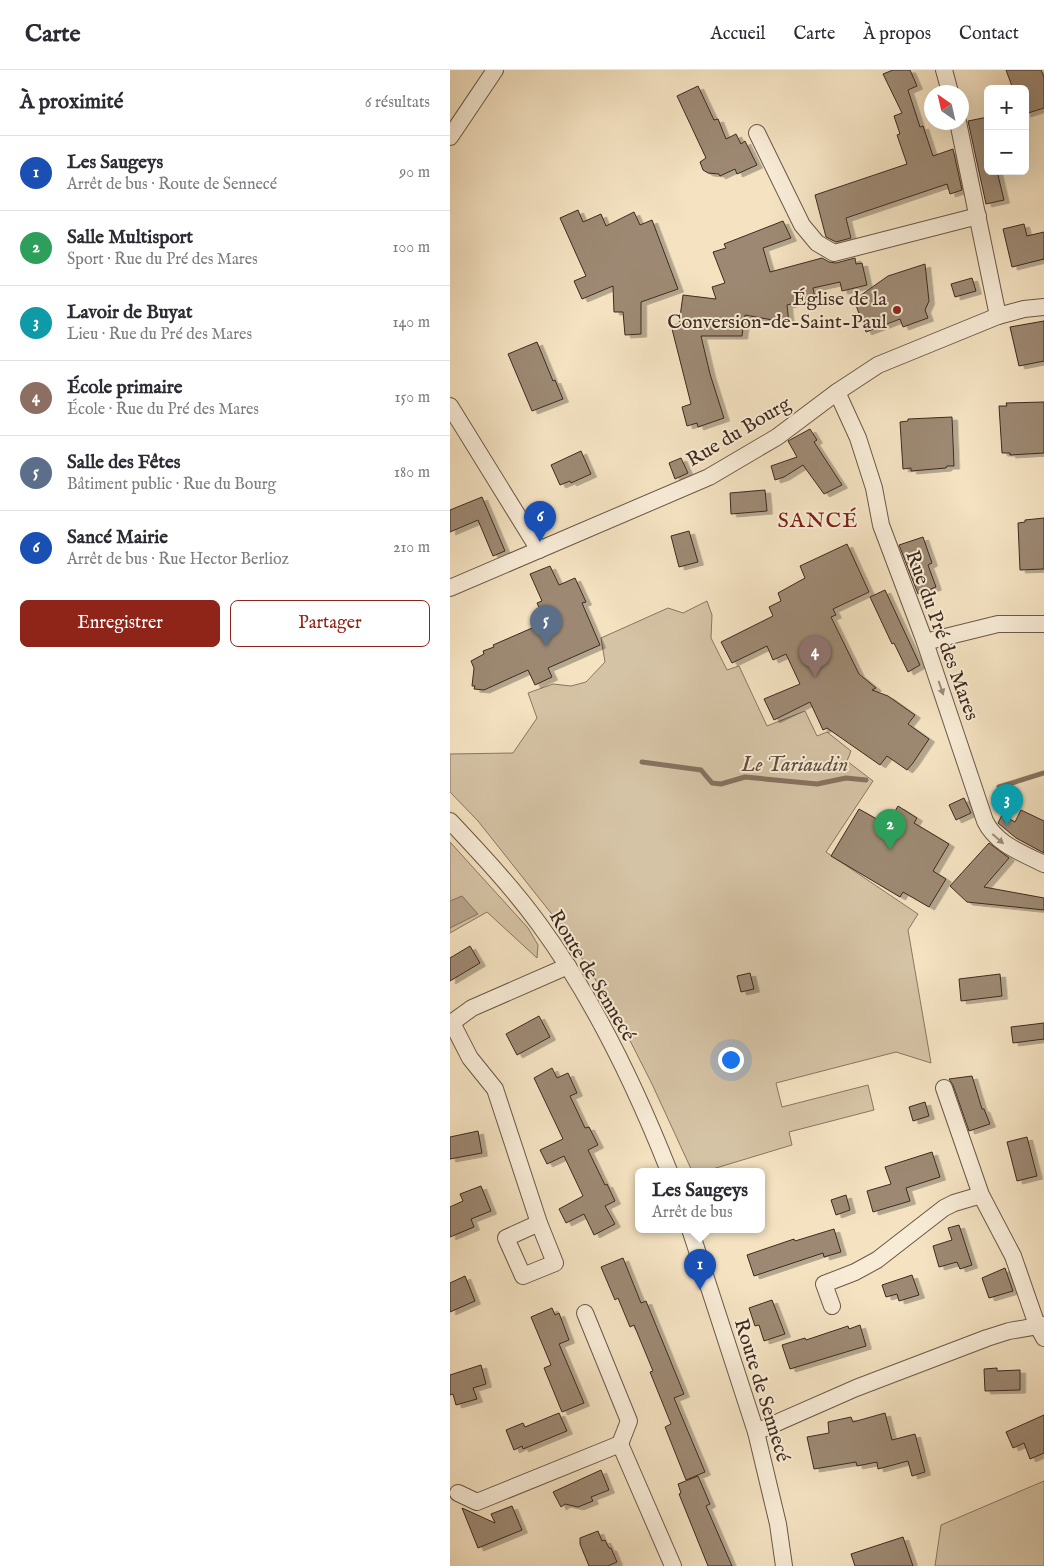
<!DOCTYPE html>
<html lang="fr">
<head>
<meta charset="utf-8">
<style>
	:root { --surface:#fff; --page:#f7f7f7; --text:#2b2b33; --muted:#7c7c81; --line:#e1e1e2; --accent:#8f2418 }
	body { margin:0; font-family:"IM FELL English",serif; background:var(--page); color:var(--text) }
	.controls { position:absolute; right:15px; top:15px; display:grid; overflow:hidden; border-radius:8px; box-shadow:0 5px 20px #0002 }
	.controls button { width:45px; height:45px; display:grid; place-items:center; padding:0; border:0; border-bottom:1px solid var(--line); background:var(--surface); color:var(--text); font:25px sans-serif }
	.compass { position:absolute; left:474px; top:15px; width:45px; height:45px; border-radius:50%; background:var(--surface); box-shadow:0 5px 20px #0002; rotate:326deg }
	.you { position:absolute; left:280px; top:989px; width:18px; height:18px; margin:-12px; border:4px solid #fff; border-radius:50%; background:#1a73e8; box-shadow:0 0 0 8px #1a73e833 }
	.badge { display:grid; place-items:center; width:32px; height:32px; border-radius:50%; background:var(--accent); color:#fff; font-size:16px; font-weight:700 }
	.pin { position:absolute; translate:-50% -41px; filter:drop-shadow(0 1px 2px #0008) }
	.pin::after { content:''; position:absolute; top:26px; width:18px; height:15px; background:inherit; clip-path:polygon(0 0,100% 0,50% 100%) }
	.popup { position:absolute; left:185px; top:1098px; width:130px; height:65px; box-sizing:border-box; display:grid; place-content:center; border-radius:8px; background:var(--surface); filter:drop-shadow(0 1px 4px #0005); font-size:16px; white-space:nowrap; color:var(--muted) }
	.popup b { font-size:19px; color:var(--text) }
	.popup::after { content:''; position:absolute; left:50%; top:100%; margin-left:-10px; border:10px solid transparent; border-top-color:var(--surface) }
	.list { margin:0; padding:0; list-style:none }
	h2 { display:flex; justify-content:space-between; align-items:center; height:65px; margin:0; padding:0 20px; font-size:21px }
	h2 small { font-size:16px; font-weight:400; color:var(--muted) }
	.list li { display:grid; grid-template-columns:32px 1fr auto; gap:15px; align-items:center; box-sizing:border-box; height:75px; padding:0 20px; border-top:1px solid var(--line) }
	.list b { display:block; font-size:19px; white-space:nowrap }
	.list p { margin:0; font-size:16px; white-space:nowrap; color:var(--muted) }
	.list em { font-size:16px; font-style:normal; color:var(--muted) }
	.actions { display:flex; gap:10px; padding:15px 20px }
	.actions a { flex:1; padding:11px 0; border:1px solid var(--accent); border-radius:8px; text-align:center; font-size:18px; color:var(--accent) }
	.actions .main { background:var(--accent); color:#fff }
	.map { position:relative; flex:none; width:594px; height:1496px; overflow:hidden }
	header { display:flex; align-items:center; gap:30px; box-sizing:border-box; height:70px; padding:0 25px; background:var(--surface); border-bottom:1px solid var(--line) }
	header strong { font-size:24px }
	nav { display:flex; gap:28px; margin-inline-start:auto; font-size:18px }
	main { display:flex }
	aside { flex:1; background:var(--surface) }
	.map>svg:first-child { display:block }
	.green { fill:#d5c3a5; stroke:#8a7662 }
	.water { fill:#b6a38a; stroke:#86725f }
	.lines { fill:none; stroke-linecap:round; stroke-linejoin:round }
	.stream { stroke:#86725f; stroke-width:5 }
	.building { fill:#9d8973; stroke:#3f291e; filter:url(#shadow) }
	.minor-casing { stroke:#6c5747; stroke-width:18 }
	.minor { stroke:#f8ecd7; stroke-width:16 }
	.oneway { fill:#9c8a7a }
	.poi-dot { fill:#8f2418; stroke:#f8ecd7; stroke-width:2 }
	.labels { text-anchor:middle; stroke-width:4; stroke-linejoin:round; paint-order:stroke }
	.poi-label { font-size:20px; fill:#3f291e; stroke:#f8ecd7; text-anchor:end }
	.street-label { font-size:20px; fill:#3f291e; stroke:#f8ecd7 }
	.water-label { font-size:21px; font-style:italic; fill:#634e3e; stroke:#f8ecd7 }
	.quarter-label { font-size:22px; letter-spacing:1px; fill:#7a1f14; stroke:#f8ecd7 }
</style>
</head>
<body>
<header>
<strong>Carte</strong>
<nav><a>Accueil</a><a>Carte</a><a>À propos</a><a>Contact</a></nav>
</header>
<main>
<aside>
<h2>À proximité<small>6 résultats</small></h2>
<ul class="list">
<li><span class="badge" style="background:#1a4fb4">1</span><div><b>Les Saugeys</b><p>Arrêt de bus · Route de Sennecé</p></div><em>90 m</em></li>
<li><span class="badge" style="background:#2e9e5b">2</span><div><b>Salle Multisport</b><p>Sport · Rue du Pré des Mares</p></div><em>100 m</em></li>
<li><span class="badge" style="background:#0f9aa8">3</span><div><b>Lavoir de Buyat</b><p>Lieu · Rue du Pré des Mares</p></div><em>140 m</em></li>
<li><span class="badge" style="background:#8d6e63">4</span><div><b>École primaire</b><p>École · Rue du Pré des Mares</p></div><em>150 m</em></li>
<li><span class="badge" style="background:#5c6f8a">5</span><div><b>Salle des Fêtes</b><p>Bâtiment public · Rue du Bourg</p></div><em>180 m</em></li>
<li><span class="badge" style="background:#1a4fb4">6</span><div><b>Sancé Mairie</b><p>Arrêt de bus · Rue Hector Berlioz</p></div><em>210 m</em></li>
</ul>
<div class="actions"><a class="main">Enregistrer</a><a>Partager</a></div>
</aside>
<div class="map">
<svg width="594" height="1496" viewBox="0 0 594 1496">
	<defs>
		<filter id="shadow"><feDropShadow dx="5.5" dy="3" stdDeviation="0" flood-color="#0004"/></filter>
	</defs>
	<rect width="100%" height="100%" fill="#f4e2c1"/>
	<filter id="stains"><feTurbulence type="fractalNoise" baseFrequency=".004" numOctaves="4"/><feColorMatrix values="0 0 0 0 .2 0 0 0 0 .09 0 0 0 0 .02 0 0 0 .5 -.17"/></filter>
	<radialGradient id="worn" r=".72"><stop offset=".6" stop-color="#630" stop-opacity="0"/><stop offset="1" stop-color="#630" stop-opacity=".3"/></radialGradient>
	<g class="green">
		<polygon points="257,531 262,545 261,568 277,600 289,596 317,656 355,641 367,666 377,662 401,681 397,691 423,711 376,782 468,844 458,860 481,993 446,982 326,1013 332,1037 418,1015 424,1040 339,1062 342,1075 256,1101 242,1101 202,1014 164,939 112,857 28,751 0,722 0,684 63,683 87,648 78,623 103,614 121,616 136,612 155,592 151,568 218,538 233,543"/>
		<polygon points="0,772 78,858 88,875 87,888 37,842 0,863"/>
		<polygon points="594,1411 594,1496 485,1496 491,1455"/>
	</g>
	<polygon class="water" points="12,826 28,844 0,858 0,831"/>
	<g class="lines">
		<g class="stream">
			<polyline points="192,692 251,700 262,713 271,714 295,707 367,714 396,708 416,710"/>
			<polyline points="549,717 594,703"/>
		</g>
	</g>
	<g class="building">
		<polygon points="443,0 460,0 467,16 458,20 470,57 473,56 483,86 503,79 512,120 500,124 497,114 396,148 401,168 386,172 376,167 365,125 457,94 447,65 450,64 444,46 452,43 433,4"/>
		<polygon points="556,0 591,0 594,7 594,38 575,44 575,19 563,19"/>
		<polygon points="248,16 264,50 268,49 276,69 286,64 291,74 295,71 307,95 287,104 285,99 270,106 269,104 258,103 253,100 250,92 256,88 227,26"/>
		<polygon points="538,47 538,101 547,101 554,130 536,134 518,51"/>
		<polygon points="128,140 133,152 151,144 156,156 184,142 190,155 202,150 228,219 191,232 191,264 175,265 173,242 164,242 163,216 132,229 124,211 136,206 110,148"/>
		<polygon points="333,151 341,168 313,178 320,202 372,188 379,192 386,193 405,188 406,194 412,193 417,215 392,221 390,212 363,218 365,228 337,235 339,253 295,245 292,266 251,266 260,304 274,348 248,357 247,353 237,356 232,337 241,334 221,255 229,254 233,225 266,229 262,217 275,213 263,182 276,178 274,174"/>
		<polygon points="574,154 577,166 594,162 594,189 562,197 553,159"/>
		<polygon points="475,194 479,231 475,240 478,248 453,257 450,249 416,262 404,230 438,206"/>
		<polygon points="522,208 526,221 505,227 501,214"/>
		<polygon points="594,251 594,291 569,296 560,257"/>
		<polygon points="87,272 103,311 105,310 113,329 82,341 58,284"/>
		<polygon points="594,332 594,383 560,385 560,383 552,383 549,336 557,336 556,333"/>
		<polygon points="502,347 504,396 497,396 496,398 461,401 461,398 453,399 450,352 458,351 458,349"/>
		<polygon points="360,359 367,370 364,372 392,415 374,424 353,395 334,407 325,410 321,396 347,387 338,371"/>
		<polygon points="131,381 141,404 121,413 120,411 110,415 101,395"/>
		<polygon points="231,388 238,403 225,409 219,393"/>
		<polygon points="315,420 317,441 281,444 280,423"/>
		<polygon points="32,427 55,481 43,486 28,450 0,462 0,440"/>
		<polygon points="594,448 594,499 570,500 568,453 575,452 575,450"/>
		<polygon points="239,461 248,492 229,497 221,466"/>
		<polygon points="473,467 482,493 478,495 486,517 468,524 449,475"/>
		<polygon points="397,474 419,522 383,539 386,545 381,547 409,604 426,618 422,620 438,626 465,645 458,654 479,669 463,693 457,700 437,686 430,695 377,658 373,660 360,632 324,650 314,629 350,614 336,584 323,590 317,576 282,593 271,572 323,546 319,537 331,531 328,523 355,508 350,496"/>
		<polygon points="100,496 109,515 125,508 136,532 132,533 150,575 98,598 102,607 85,615 78,600 34,620 24,619 25,616 22,616 24,598 21,591 34,584 33,581 44,577 43,575 96,552 87,533 92,531 80,504"/>
		<polygon points="435,520 470,595 458,602 444,573 442,574 420,527"/>
		<polygon points="514,728 521,743 506,750 499,735"/>
		<polygon points="448,736 467,748 464,753 499,774 483,801 496,809 479,837 453,822 450,827 381,786 409,739 437,755"/>
		<polygon points="571,740 594,751 594,783 566,768 548,753 552,745 565,752"/>
		<polygon points="539,773 559,788 534,817 594,828 594,840 517,832 500,816"/>
		<polygon points="20,876 30,893 0,911 0,888"/>
		<polygon points="300,903 304,919 291,922 287,906"/>
		<polygon points="550,904 552,926 511,931 509,909"/>
		<polygon points="89,946 100,967 67,985 56,964"/>
		<polygon points="594,953 594,969 563,973 561,957"/>
		<polygon points="102,998 107,1008 118,1003 127,1023 120,1026 135,1058 139,1057 148,1075 138,1080 155,1115 157,1114 165,1131 155,1136 165,1154 144,1165 134,1144 116,1153 109,1139 133,1126 114,1086 97,1094 90,1080 113,1069 84,1008"/>
		<polygon points="522,1006 532,1039 534,1039 540,1054 519,1061 503,1015 499,1009"/>
		<polygon points="475,1032 479,1046 463,1051 459,1037"/>
		<polygon points="28,1061 32,1083 0,1089 0,1067"/>
		<polygon points="577,1067 587,1106 567,1111 557,1072"/>
		<polygon points="482,1082 490,1107 456,1118 460,1131 423,1142 417,1121 441,1114 435,1097"/>
		<polygon points="31,1116 41,1141 21,1149 24,1157 0,1167 0,1137 13,1131 10,1124"/>
		<polygon points="396,1125 400,1140 386,1145 381,1130"/>
		<polygon points="509,1155 522,1195 510,1199 507,1192 489,1197 483,1176 502,1170 498,1158"/>
		<polygon points="384,1159 391,1182 374,1187 373,1183 304,1206 297,1185 344,1169 345,1171"/>
		<polygon points="173,1188 191,1233 196,1231 234,1324 224,1328 255,1402 236,1410 215,1357 221,1354 200,1302 203,1301 184,1255 180,1257 168,1228 165,1230 151,1197"/>
		<polygon points="555,1198 563,1221 539,1228 532,1208"/>
		<polygon points="462,1205 469,1225 449,1231 447,1224 436,1227 432,1215"/>
		<polygon points="15,1206 25,1231 0,1242 0,1213"/>
		<polygon points="322,1230 335,1264 314,1271 309,1255 305,1256 299,1238"/>
		<polygon points="102,1238 105,1245 109,1243 119,1270 109,1274 134,1333 112,1342 94,1298 101,1295 81,1247"/>
		<polygon points="410,1255 416,1276 340,1299 332,1275 355,1268 356,1270 398,1256 399,1259"/>
		<polygon points="31,1295 36,1314 23,1318 27,1329 6,1335 3,1324 0,1325 0,1305"/>
		<polygon points="547,1298 547,1301 570,1300 570,1320 535,1321 534,1299"/>
		<polygon points="109,1343 117,1361 73,1379 72,1376 64,1380 56,1360 73,1353 75,1357"/>
		<polygon points="435,1343 442,1370 465,1364 475,1402 462,1406 458,1391 428,1399 427,1392 407,1396 406,1392 364,1399 357,1367 379,1363 378,1352 401,1347 403,1352"/>
		<polygon points="594,1345 594,1383 580,1389 574,1373 563,1378 556,1362"/>
		<polygon points="151,1400 159,1420 141,1427 143,1431 128,1437 115,1434 111,1437 103,1422"/>
		<polygon points="248,1406 260,1434 256,1436 282,1496 258,1496 229,1424 231,1423 228,1414"/>
		<polygon points="62,1436 72,1460 28,1478 12,1438 45,1453 41,1444"/>
		<polygon points="148,1461 152,1471 155,1470 159,1478 161,1478 167,1492 158,1496 139,1496 130,1474 130,1468"/>
		<polygon points="453,1467 463,1496 405,1496 401,1484"/>
	</g>
	<g class="lines">
		<defs>
			<g id="minor">
				<polyline points="494,0 500,22"/>
				<polyline points="508,52 548,246"/>
				<polyline points="307,63 352,155 367,173 384,183 528,146"/>
				<polyline points="0,67 45,0"/>
				<path d="M387,322L408,368L424,418L431,455L475,572L535,751C546,774 572,783 594,794"/>
				<polyline points="0,336 89,480"/>
				<polyline points="0,518 259,407 327,367 387,322 428,295 548,246 574,239 594,237"/>
				<polyline points="475,572 548,554 594,554"/>
				<path d="M0,751C31,784 62,817 89,854C144,929 185,1015 219,1101"/>
				<polyline points="2,953 20,988 45,1019 89,1153 105,1193 73,1206 56,1168 89,1153"/>
				<polyline points="0,954 22,938 118,896"/>
				<polyline points="494,1018 531,1125 563,1186 587,1255 594,1268"/>
				<polyline points="240,1159 306,1362 328,1454 334,1496"/>
				<polyline points="382,1236 374,1214 405,1202 427,1190 494,1138 504,1133 531,1125"/>
				<polyline points="135,1243 179,1351 170,1374"/>
				<polyline points="306,1362 406,1318 537,1268 559,1261 594,1255"/>
				<polyline points="8,1423 27,1432 170,1374 223,1496"/>
			</g>
		</defs>
		<use href="#minor" class="minor-casing"/>
		<use href="#minor" class="minor"/>
	</g>
	<defs><path id="oneway-solid" d="M-6-.8H1V-3.2L6.5 0L1 3.2V.8H-6Z" transform="scale(1.25)"/></defs>
	<g class="oneway">
		<use href="#oneway-solid" transform="translate(491 618) rotate(71)"/>
		<use href="#oneway-solid" transform="translate(548 769) rotate(41)"/>
	</g>
	<circle class="poi-dot" cx="447" cy="240" r="5"/>
	<g class="labels">
		<g class="poi-label">
			<text x="437" y="235">Église de la<tspan x="437" dy="23">Conversion-de-Saint-Paul</tspan></text>
		</g>
		<g class="street-label">
			<text transform="translate(288 361) rotate(-31)" y="7">Rue du Bourg</text>
			<text transform="translate(493 565) rotate(70)" y="7">Rue du Pré des Mares</text>
			<text transform="translate(143 905) rotate(59)" y="7">Route de Sennecé</text>
			<text transform="translate(313 1320) rotate(73)" y="7">Route de Sennecé</text>
		</g>
		<g class="water-label">
			<text x="345" y="701">Le Tariaudin</text>
		</g>
		<g class="quarter-label">
			<text x="368" y="457">SANCÉ</text>
		</g>
	</g>
	<rect width="100%" height="100%" filter="url(#stains)"/>
	<rect width="100%" height="100%" fill="url(#worn)"/>
</svg>
<div class="controls">
<button>+</button>
<button>−</button>
</div>
<svg class="compass" viewBox="-18 -18 36 36"><path d="M0-13l5 13h-10z" fill="#e53935"/><path d="M0 13l5-13h-10z" fill="#7c7c81"/></svg>
<div class="you"></div>
<div class="pin badge" style="left:250px;top:1220px;background:#1a4fb4">1</div>
<div class="popup"><b>Les Saugeys</b>Arrêt de bus</div>
<div class="pin badge" style="left:440px;top:780px;background:#2e9e5b">2</div>
<div class="pin badge" style="left:557px;top:755px;background:#0f9aa8">3</div>
<div class="pin badge" style="left:365px;top:607px;background:#8d6e63">4</div>
<div class="pin badge" style="left:96px;top:576px;background:#5c6f8a">5</div>
<div class="pin badge" style="left:90px;top:472px;background:#1a4fb4">6</div>
</div>
</main>
</body>
</html>
